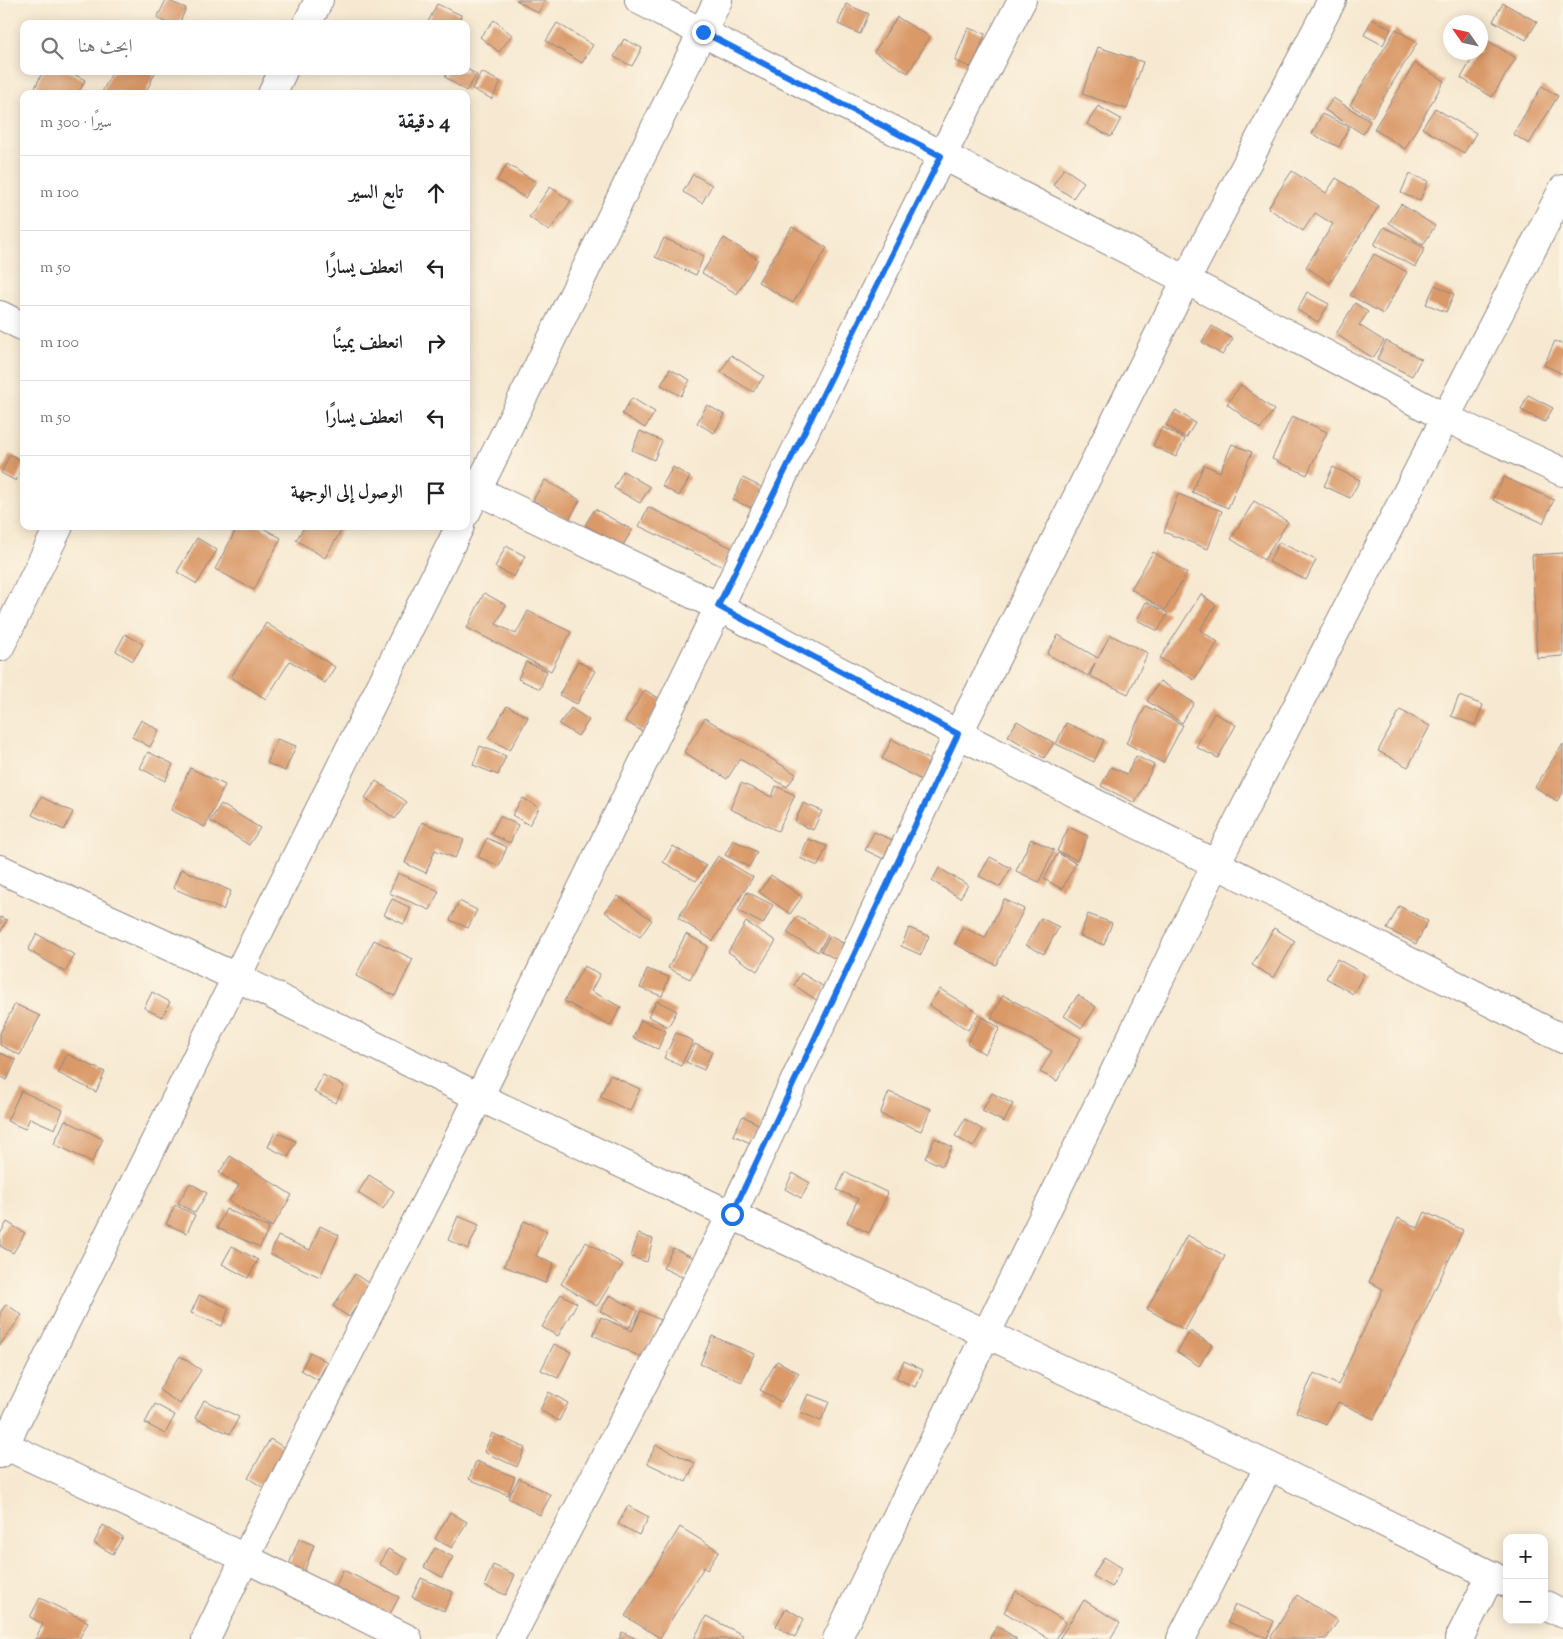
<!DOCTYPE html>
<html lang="ar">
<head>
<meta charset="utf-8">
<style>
	:root { --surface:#fff; --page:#f6f6f6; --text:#202124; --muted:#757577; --line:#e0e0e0 }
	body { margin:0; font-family:"Sorts Mill Goudy",Amiri,serif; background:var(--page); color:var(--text); direction:rtl }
	.controls { position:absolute; right:15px; bottom:15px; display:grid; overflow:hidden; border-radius:10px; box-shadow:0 2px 12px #0003 }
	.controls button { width:45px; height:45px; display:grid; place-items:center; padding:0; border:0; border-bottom:1px solid var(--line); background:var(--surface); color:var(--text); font:25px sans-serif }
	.compass { position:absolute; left:1443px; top:15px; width:45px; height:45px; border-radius:50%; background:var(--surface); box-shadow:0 2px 12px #0003; rotate:304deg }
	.stop { position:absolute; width:15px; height:15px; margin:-11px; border:4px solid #1a73e8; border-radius:50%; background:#fff }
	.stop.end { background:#1a73e8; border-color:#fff; box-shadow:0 1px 5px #0008 }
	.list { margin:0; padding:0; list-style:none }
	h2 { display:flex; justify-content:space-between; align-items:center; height:65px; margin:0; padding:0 20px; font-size:21px }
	h2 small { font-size:16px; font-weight:400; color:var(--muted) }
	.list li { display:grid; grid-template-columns:32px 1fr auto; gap:15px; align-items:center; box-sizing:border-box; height:75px; padding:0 20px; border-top:1px solid var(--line) }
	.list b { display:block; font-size:19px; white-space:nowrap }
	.list em { font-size:16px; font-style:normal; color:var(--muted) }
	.icon { flex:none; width:28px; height:28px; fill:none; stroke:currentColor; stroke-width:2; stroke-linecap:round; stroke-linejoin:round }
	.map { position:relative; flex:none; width:1563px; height:1639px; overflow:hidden; direction:ltr }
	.search { position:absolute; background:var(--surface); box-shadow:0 2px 12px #0003; left:20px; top:20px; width:450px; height:55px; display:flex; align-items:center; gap:12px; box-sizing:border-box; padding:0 18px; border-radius:10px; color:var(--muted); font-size:19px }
	.panel { position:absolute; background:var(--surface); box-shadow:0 2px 12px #0003; left:20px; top:90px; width:450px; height:440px; border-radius:10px; direction:rtl }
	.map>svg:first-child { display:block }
	.building { fill:#da9968 }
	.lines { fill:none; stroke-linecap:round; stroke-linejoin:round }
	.minor-casing { stroke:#8c8686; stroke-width:30 }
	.minor { stroke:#fff; stroke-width:28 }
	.route { stroke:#1a73e8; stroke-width:6 }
</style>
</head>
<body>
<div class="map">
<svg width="1563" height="1639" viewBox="0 0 1563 1639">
	<rect width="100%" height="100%" fill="#fcf5e5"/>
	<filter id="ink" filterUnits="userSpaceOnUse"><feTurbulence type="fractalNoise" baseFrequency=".02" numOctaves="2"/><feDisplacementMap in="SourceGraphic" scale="10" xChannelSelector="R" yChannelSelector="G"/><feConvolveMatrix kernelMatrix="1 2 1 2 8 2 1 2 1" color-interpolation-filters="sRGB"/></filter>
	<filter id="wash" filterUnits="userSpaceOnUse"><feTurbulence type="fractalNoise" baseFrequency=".0096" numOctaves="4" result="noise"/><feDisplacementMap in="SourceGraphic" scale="20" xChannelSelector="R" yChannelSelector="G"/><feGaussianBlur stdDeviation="1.12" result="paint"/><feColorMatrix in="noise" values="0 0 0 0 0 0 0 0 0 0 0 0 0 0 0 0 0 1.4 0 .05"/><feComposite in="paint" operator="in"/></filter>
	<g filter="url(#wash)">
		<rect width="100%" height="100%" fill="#f7e9d1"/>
		<g id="blocks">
			<g class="building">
				<polygon points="166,0 186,8 179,24 169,24 157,18"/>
				<polygon points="516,0 546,0 538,13"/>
				<polygon points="1503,3 1537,22 1526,40 1493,21"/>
				<polygon points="437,4 461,15 458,24 427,24"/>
				<polygon points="846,4 869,14 860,34 838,24"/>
				<polygon points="897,17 930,37 908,73 874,52"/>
				<polygon points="1372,19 1391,29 1383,45 1364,35"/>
				<polygon points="494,20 512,35 499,52 480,37"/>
				<polygon points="557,23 593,45 582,63 546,41"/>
				<polygon points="968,28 985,34 973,68 955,61"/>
				<polygon points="1396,29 1417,43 1371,118 1350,105"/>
				<polygon points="624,39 642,48 632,66 614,57"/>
				<polygon points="1485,39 1516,58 1492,97 1461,78 1476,52 1480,52 1480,46"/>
				<polygon points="1098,47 1143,62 1127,109 1082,94"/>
				<polygon points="1415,63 1444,81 1405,149 1374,129"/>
				<polygon points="466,68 477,75 466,91 445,77 448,71 466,71"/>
				<polygon points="43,71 68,71 85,80 78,94 32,94"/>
				<polygon points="113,71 156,71 145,94 101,94"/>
				<polygon points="481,72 501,82 492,99 472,89"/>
				<polygon points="1542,86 1558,96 1529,144 1513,134"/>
				<polygon points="1333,98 1370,121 1363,134 1325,110"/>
				<polygon points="1098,106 1121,119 1111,137 1087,124"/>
				<polygon points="1435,108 1476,133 1464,153 1422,128"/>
				<polygon points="1322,114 1349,127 1339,147 1312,134"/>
				<polygon points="507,164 536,182 525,198 497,180"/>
				<polygon points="1064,168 1084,182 1073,198 1053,185"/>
				<polygon points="1292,171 1326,193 1336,178 1379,206 1330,283 1306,267 1333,224 1315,213 1303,231 1268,208"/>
				<polygon points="693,174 712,185 702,203 683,192"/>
				<polygon points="1409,174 1428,181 1420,201 1401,193"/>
				<polygon points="550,187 571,201 549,231 529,217"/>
				<polygon points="1401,204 1435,226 1423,245 1389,223"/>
				<polygon points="792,227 827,248 793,303 758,282"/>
				<polygon points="1384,227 1425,248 1415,267 1374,245"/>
				<polygon points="664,238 704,256 696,275 655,257"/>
				<polygon points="724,238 758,259 737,294 702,273"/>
				<polygon points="1374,254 1407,272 1383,314 1350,295"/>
				<polygon points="1435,285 1454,294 1446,312 1426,304"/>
				<polygon points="1307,292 1329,304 1318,322 1297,310"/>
				<polygon points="1355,303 1368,312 1359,325 1384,341 1373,358 1336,334"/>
				<polygon points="1212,326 1233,339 1222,355 1202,342"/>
				<polygon points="1386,341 1421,359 1412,376 1377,359"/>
				<polygon points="1555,341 1563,345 1563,374 1544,365"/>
				<polygon points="731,355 764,376 753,392 721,372"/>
				<polygon points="670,369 690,380 681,396 661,385"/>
				<polygon points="1241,385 1274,410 1260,429 1227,404"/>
				<polygon points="1528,395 1553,408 1545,422 1521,410"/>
				<polygon points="632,398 655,412 645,428 622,414"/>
				<polygon points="707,405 725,415 714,433 697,423"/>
				<polygon points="1176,410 1195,423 1186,438 1166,425"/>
				<polygon points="1292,416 1327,432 1307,475 1272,459"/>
				<polygon points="1162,427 1185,439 1176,457 1153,446"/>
				<polygon points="640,431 662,441 654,460 632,450"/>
				<polygon points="1232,444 1252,452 1228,508 1192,492 1204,465 1220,472"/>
				<polygon points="10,454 24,462 16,481 1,473"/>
				<polygon points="673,467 690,477 679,496 662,486"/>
				<polygon points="1333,467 1360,480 1350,498 1324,486"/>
				<polygon points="623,471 650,487 640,503 614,488"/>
				<polygon points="1504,477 1554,500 1543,523 1493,500"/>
				<polygon points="743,478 763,488 754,509 733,500"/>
				<polygon points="545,480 580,500 569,520 533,500"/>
				<polygon points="1178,494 1222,511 1208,549 1164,532"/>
				<polygon points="1254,501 1288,522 1264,560 1231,539"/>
				<polygon points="648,507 732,548 723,567 639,526"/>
				<polygon points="595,509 632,530 622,547 585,525"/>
				<polygon points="238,526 259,526 281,538 254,590 215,569"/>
				<polygon points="305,526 344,526 325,558 296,540"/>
				<polygon points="197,538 217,550 197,584 177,572"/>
				<polygon points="1279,542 1316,560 1306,580 1269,562"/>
				<polygon points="506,546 525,556 514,577 495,567"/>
				<polygon points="1153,552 1187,573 1165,610 1131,589"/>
				<polygon points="1563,553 1563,656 1537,658 1532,555"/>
				<polygon points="484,593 506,605 496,624 516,634 528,611 571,632 551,671 467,628"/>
				<polygon points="1201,594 1216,605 1200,630 1218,642 1194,680 1160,658"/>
				<polygon points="1146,602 1168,613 1158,631 1137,620"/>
				<polygon points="266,623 335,667 325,683 290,661 266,699 231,677"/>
				<polygon points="125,634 143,644 133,661 116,651"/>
				<polygon points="1058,635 1098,658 1110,635 1148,653 1128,694 1090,676 1095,663 1088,676 1047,654"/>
				<polygon points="578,661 595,671 577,704 559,695"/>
				<polygon points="526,662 547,671 540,689 518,679"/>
				<polygon points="1160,681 1194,703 1182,723 1147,701"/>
				<polygon points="645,690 662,700 643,732 625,721"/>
				<polygon points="1459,696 1483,705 1475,725 1451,716"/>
				<polygon points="507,706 528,717 510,750 488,738"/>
				<polygon points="1146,706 1183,725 1163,763 1126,743"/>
				<polygon points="571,708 589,720 578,736 559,724"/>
				<polygon points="1400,710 1430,726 1408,767 1378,751"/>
				<polygon points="1214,713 1236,725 1218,758 1196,747"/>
				<polygon points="705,718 796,774 787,787 740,759 727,779 684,752"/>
				<polygon points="141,720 159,730 150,747 132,737"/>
				<polygon points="1017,721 1054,743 1044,758 1008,736"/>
				<polygon points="1066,723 1104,740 1094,762 1056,744"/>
				<polygon points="277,739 296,746 285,771 267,763"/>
				<polygon points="892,739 933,762 923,781 882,759"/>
				<polygon points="1563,744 1563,793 1557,801 1535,787"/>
				<polygon points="480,746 506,756 498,775 473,765"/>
				<polygon points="148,752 173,764 165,781 140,768"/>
				<polygon points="1136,756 1154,765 1135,803 1101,786 1111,767 1127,774"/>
				<polygon points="190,768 225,785 205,827 171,810"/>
				<polygon points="376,781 407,802 395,819 365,798"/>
				<polygon points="741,783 772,797 776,786 795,795 778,831 730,809"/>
				<polygon points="41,797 73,812 64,830 32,815"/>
				<polygon points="523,798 539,808 529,825 512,815"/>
				<polygon points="803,803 822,811 813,830 795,822"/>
				<polygon points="221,804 260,828 249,845 210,821"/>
				<polygon points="500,816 518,825 510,843 491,834"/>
				<polygon points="422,822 464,840 455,858 435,850 426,873 405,863"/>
				<polygon points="1069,827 1088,836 1077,860 1057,851"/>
				<polygon points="874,832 897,842 888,861 865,850"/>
				<polygon points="487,838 507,847 499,866 478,857"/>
				<polygon points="808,839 827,846 818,866 800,858"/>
				<polygon points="1031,839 1054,850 1039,882 1016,871"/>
				<polygon points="733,840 757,852 749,867 725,855"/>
				<polygon points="673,846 706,866 696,881 663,862"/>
				<polygon points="1058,853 1076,863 1062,889 1044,879"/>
				<polygon points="718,856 753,877 713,941 678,918"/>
				<polygon points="990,857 1011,868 1000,887 979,876"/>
				<polygon points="939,868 968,885 960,898 932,881"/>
				<polygon points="181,869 231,891 223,910 173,888"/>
				<polygon points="398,873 439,891 430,910 389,893"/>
				<polygon points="771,875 802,897 790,914 759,892"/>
				<polygon points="747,892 773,905 763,924 738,911"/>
				<polygon points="618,896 652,920 640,937 605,912"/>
				<polygon points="392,899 411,908 404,924 384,915"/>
				<polygon points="1004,899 1024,909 996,965 955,944 963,927 985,938"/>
				<polygon points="459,901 477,910 468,928 450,920"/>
				<polygon points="1399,906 1428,921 1416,944 1387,929"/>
				<polygon points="1088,914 1112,923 1104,945 1080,936"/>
				<polygon points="797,916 828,935 818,952 787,933"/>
				<polygon points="0,917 7,920 0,933"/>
				<polygon points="1041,918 1059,927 1044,954 1026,945"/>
				<polygon points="746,922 776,941 757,971 728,952"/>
				<polygon points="909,928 929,936 921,955 901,946"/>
				<polygon points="1274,928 1295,941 1274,978 1252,965"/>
				<polygon points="37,934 75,955 65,972 28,950"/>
				<polygon points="686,934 708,946 690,979 668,968"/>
				<polygon points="830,936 848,946 839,961 821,951"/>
				<polygon points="374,940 413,959 395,996 356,976"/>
				<polygon points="1337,959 1364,974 1353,994 1326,978"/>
				<polygon points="584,966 600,974 591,991 621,1007 610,1026 564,1001"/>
				<polygon points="647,969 669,977 662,996 640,988"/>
				<polygon points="801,973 826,988 818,1001 794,985"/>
				<polygon points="940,989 979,1013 968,1030 929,1005"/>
				<polygon points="152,992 170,1002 162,1017 144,1008"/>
				<polygon points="1003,995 1081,1038 1057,1081 1040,1072 1052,1051 991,1018"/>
				<polygon points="1078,995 1096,1007 1082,1028 1064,1016"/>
				<polygon points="657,1001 677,1011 668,1027 648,1016"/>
				<polygon points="15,1004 40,1016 20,1055 0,1045 0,1033"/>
				<polygon points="983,1017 1000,1028 985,1054 967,1043"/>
				<polygon points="641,1020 666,1031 658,1049 633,1038"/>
				<polygon points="676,1033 693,1041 681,1066 664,1058"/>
				<polygon points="695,1044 712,1052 704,1070 686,1062"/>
				<polygon points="0,1053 16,1060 7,1080 0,1076"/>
				<polygon points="67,1054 105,1072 96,1092 58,1073"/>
				<polygon points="323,1075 344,1086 336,1103 314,1092"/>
				<polygon points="610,1075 640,1089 630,1111 600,1097"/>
				<polygon points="21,1091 63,1110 55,1129 30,1118 25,1129 7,1121"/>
				<polygon points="889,1092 931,1109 921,1131 880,1114"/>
				<polygon points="992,1093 1013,1104 1004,1122 982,1111"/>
				<polygon points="743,1116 760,1125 750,1143 733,1135"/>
				<polygon points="965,1119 983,1130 973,1147 955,1136"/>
				<polygon points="65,1120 103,1139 92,1162 54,1144"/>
				<polygon points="275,1132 296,1141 288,1157 268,1147"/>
				<polygon points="935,1138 952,1147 942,1166 925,1158"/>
				<polygon points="230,1156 292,1195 272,1227 229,1201 239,1185 219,1173"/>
				<polygon points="845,1172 888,1193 869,1233 847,1222 858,1199 837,1190"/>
				<polygon points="793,1173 810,1183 801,1198 785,1189"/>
				<polygon points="369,1175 394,1191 383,1209 358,1193"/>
				<polygon points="190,1183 207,1193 195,1213 178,1203"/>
				<polygon points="175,1205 195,1215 187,1233 166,1224"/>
				<polygon points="226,1209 269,1228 260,1247 217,1228"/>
				<polygon points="1425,1212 1463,1230 1374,1419 1338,1402 1326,1425 1296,1412 1314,1373 1338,1385 1383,1289 1369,1282 1398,1218 1418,1228"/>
				<polygon points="458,1216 479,1225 468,1249 448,1240"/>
				<polygon points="524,1221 547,1231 536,1256 554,1263 545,1283 504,1266"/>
				<polygon points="7,1222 25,1233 13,1253 0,1246 0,1234"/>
				<polygon points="320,1226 339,1235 320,1277 270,1254 278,1236 310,1250"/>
				<polygon points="638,1234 653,1239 647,1262 631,1257"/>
				<polygon points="1187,1235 1225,1256 1185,1330 1147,1309"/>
				<polygon points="586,1242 623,1264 597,1306 561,1284"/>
				<polygon points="232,1246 258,1260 248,1278 222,1264"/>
				<polygon points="673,1248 694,1258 684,1278 663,1268"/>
				<polygon points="355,1274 371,1285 349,1317 333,1306"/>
				<polygon points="561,1294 577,1303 558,1336 542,1327"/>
				<polygon points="199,1295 229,1308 222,1326 191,1313"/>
				<polygon points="610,1295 638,1311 629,1328 600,1311"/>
				<polygon points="6,1304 22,1315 0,1345 0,1313"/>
				<polygon points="641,1311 660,1320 643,1358 593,1335 601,1317 632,1331"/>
				<polygon points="1190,1331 1212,1345 1199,1366 1177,1352"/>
				<polygon points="712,1336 754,1354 742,1382 700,1364"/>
				<polygon points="554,1344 571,1352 558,1378 541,1370"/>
				<polygon points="310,1352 327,1362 318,1380 301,1370"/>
				<polygon points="180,1356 201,1370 180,1404 159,1390"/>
				<polygon points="777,1361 799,1373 781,1402 760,1390"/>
				<polygon points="904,1361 923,1370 915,1387 896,1378"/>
				<polygon points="549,1392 568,1403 559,1421 540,1410"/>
				<polygon points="808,1394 829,1402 821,1421 800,1412"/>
				<polygon points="204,1400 239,1417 230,1434 195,1418"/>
				<polygon points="155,1404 175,1415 165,1434 145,1423"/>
				<polygon points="492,1433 525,1448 517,1467 484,1452"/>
				<polygon points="270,1439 287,1449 264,1488 248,1478"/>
				<polygon points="656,1445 695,1463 686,1482 647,1463"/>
				<polygon points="476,1461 515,1477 508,1495 469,1479"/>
				<polygon points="519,1478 551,1495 540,1515 508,1498"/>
				<polygon points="628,1506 649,1517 639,1535 618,1524"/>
				<polygon points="450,1512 467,1522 452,1548 435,1539"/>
				<polygon points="103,1525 123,1537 113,1554 94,1543"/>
				<polygon points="680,1527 719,1551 707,1570 704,1567 660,1638 625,1616"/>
				<polygon points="299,1539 314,1545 303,1575 287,1569"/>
				<polygon points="435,1548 453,1557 442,1577 424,1567"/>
				<polygon points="388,1549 407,1559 399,1575 379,1564"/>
				<polygon points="1104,1557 1122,1568 1112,1587 1093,1576"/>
				<polygon points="493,1565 515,1575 506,1595 484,1586"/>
				<polygon points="343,1570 399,1597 389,1616 334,1590"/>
				<polygon points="421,1578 453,1592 444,1611 412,1597"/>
				<polygon points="1016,1591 1066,1622 1056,1639 1049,1639 1004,1612"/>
				<polygon points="1297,1595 1338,1621 1326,1639 1274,1639 1271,1637"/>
				<polygon points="40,1598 88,1622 79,1639 35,1639 43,1624 30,1617"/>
				<polygon points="1084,1600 1120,1623 1110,1639 1059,1639"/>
				<polygon points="1235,1604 1274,1621 1267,1638 1228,1622"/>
				<polygon points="786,1608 804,1619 795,1637 776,1626"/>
				<polygon points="706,1616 743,1635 740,1639 694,1639"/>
				<polygon points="997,1626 1017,1639 989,1639"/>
				<polygon points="622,1632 637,1639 619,1639"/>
			</g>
		</g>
	</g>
	<g filter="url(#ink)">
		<use href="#blocks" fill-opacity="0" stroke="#8c8686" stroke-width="1"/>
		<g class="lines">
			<defs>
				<g id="minor">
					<polyline points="639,0 1186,280 1446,418 1563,472"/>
					<polyline points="307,24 319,0"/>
					<polyline points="272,94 283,71"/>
					<polyline points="0,315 24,327"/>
					<polyline points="466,485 717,606 958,734 1563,1039"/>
					<polyline points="466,513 718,0"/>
					<polyline points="0,647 59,526"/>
					<polyline points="0,869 236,977 479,1097 1269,1466 1507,1583"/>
					<polyline points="0,1443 245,1558 408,1639"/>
					<polyline points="0,1454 460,526"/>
					<polyline points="1544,1604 1563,1614"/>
					<path d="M206,1639C293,1456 389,1278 479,1097C661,731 834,362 1022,0"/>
					<polyline points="510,1639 732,1214 958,734 1186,280 1332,0"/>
					<polyline points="837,1639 1216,864 1563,189"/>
					<polyline points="1181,1639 1269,1466"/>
					<polyline points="1459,1639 1491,1575"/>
				</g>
			</defs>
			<use href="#minor" class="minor-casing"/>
			<use href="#minor" class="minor"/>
		</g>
	</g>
	<g class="lines" filter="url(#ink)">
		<polyline class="route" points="703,32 941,156 718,606 958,734 732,1214"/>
	</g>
</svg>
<div class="controls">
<button>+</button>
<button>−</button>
</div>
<svg class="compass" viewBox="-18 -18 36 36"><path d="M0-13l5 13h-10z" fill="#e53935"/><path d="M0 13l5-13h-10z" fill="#757577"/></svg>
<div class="stop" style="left:732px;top:1214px"></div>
<div class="stop end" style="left:703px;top:32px"></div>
<div class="search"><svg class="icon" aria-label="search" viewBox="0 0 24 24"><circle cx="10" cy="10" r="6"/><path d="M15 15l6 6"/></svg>ابحث هنا</div>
<section class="panel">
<h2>4 دقيقة<small>سيرًا · 300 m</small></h2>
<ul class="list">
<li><svg class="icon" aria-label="ahead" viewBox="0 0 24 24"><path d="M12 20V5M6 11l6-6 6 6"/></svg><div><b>تابع السير</b></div><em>100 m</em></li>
<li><svg class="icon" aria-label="left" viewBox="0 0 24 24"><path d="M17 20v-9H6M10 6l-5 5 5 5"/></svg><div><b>انعطف يسارًا</b></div><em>50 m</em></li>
<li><svg class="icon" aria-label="right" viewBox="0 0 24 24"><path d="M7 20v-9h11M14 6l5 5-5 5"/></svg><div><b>انعطف يمينًا</b></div><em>100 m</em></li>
<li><svg class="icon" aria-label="left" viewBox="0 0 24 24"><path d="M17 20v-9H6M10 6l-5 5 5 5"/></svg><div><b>انعطف يسارًا</b></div><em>50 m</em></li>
<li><svg class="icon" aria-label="arrive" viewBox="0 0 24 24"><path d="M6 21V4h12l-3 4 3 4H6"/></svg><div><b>الوصول إلى الوجهة</b></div></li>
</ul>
</section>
</div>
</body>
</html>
